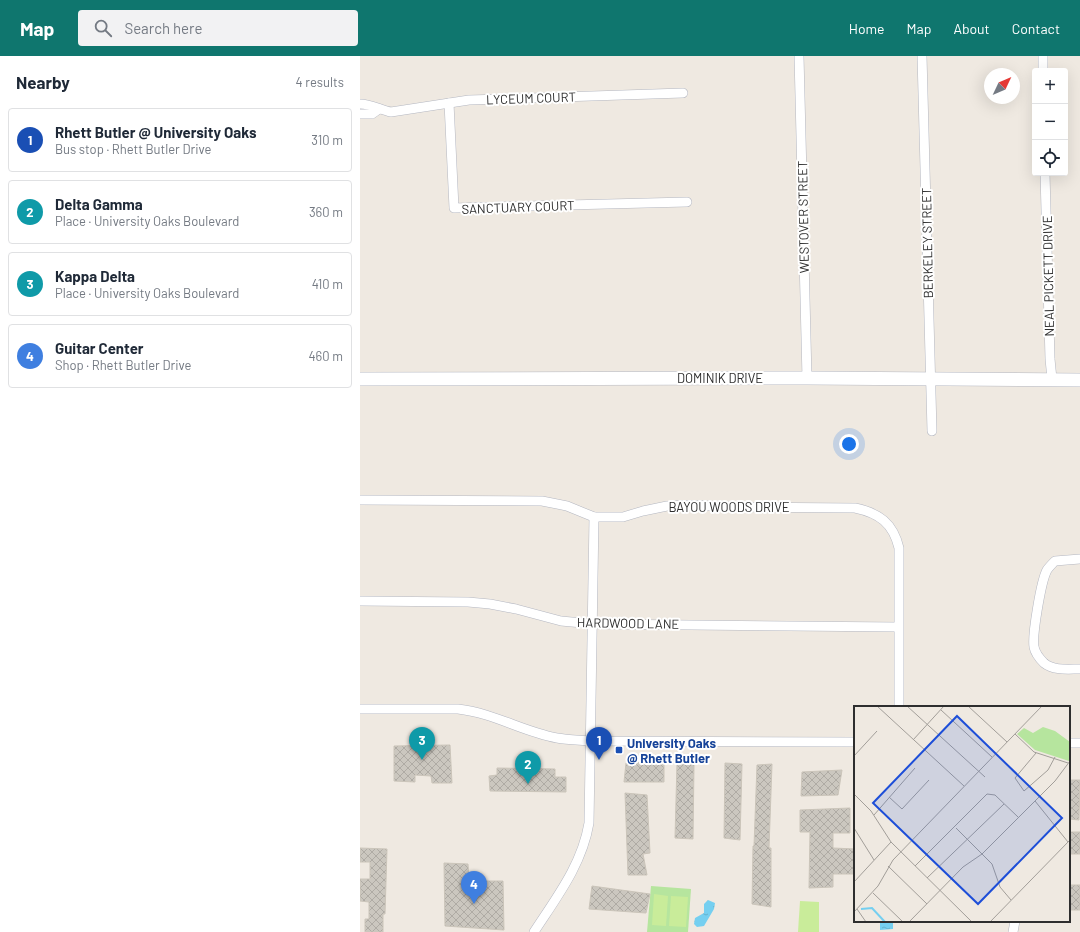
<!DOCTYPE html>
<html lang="en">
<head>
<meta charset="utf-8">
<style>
	:root { --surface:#fff; --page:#f2f2f3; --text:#1f2937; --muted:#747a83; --line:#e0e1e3; --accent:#0f766e }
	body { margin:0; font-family:Barlow,sans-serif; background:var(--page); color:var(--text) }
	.controls { position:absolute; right:12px; top:12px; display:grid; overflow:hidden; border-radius:4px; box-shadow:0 4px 16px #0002 }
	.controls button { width:36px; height:36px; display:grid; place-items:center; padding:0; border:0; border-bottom:1px solid var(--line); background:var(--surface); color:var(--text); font:20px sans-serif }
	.compass { position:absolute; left:624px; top:12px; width:36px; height:36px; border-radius:50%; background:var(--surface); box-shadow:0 4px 16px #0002; rotate:46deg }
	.you { position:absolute; left:489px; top:388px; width:14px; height:14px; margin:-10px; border:3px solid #fff; border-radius:50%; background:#1a73e8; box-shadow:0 0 0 6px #1a73e833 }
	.badge { display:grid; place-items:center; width:26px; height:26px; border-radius:50%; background:var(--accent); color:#fff; font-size:13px; font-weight:700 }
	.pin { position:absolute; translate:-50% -33px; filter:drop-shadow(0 1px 2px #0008) }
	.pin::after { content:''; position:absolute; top:21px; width:14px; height:12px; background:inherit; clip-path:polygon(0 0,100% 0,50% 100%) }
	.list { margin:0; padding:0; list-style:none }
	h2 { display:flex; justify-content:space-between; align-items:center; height:52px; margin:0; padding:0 16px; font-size:17px }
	h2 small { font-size:13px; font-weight:400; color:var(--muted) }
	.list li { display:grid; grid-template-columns:26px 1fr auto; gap:12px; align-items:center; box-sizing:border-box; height:64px; margin:0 8px 8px; padding:0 8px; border:1px solid var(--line); border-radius:4px }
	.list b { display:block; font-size:15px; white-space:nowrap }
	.list p { margin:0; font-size:13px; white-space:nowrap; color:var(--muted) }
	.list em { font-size:13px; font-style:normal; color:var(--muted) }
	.icon { flex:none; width:22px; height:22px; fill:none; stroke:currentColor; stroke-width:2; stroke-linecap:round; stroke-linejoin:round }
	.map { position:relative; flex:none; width:720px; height:876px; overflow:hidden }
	header { display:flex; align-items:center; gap:24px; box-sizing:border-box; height:56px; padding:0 20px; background:var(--accent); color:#fff }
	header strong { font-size:19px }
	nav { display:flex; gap:22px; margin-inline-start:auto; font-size:14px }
	.search { width:280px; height:36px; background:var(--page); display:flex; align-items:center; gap:10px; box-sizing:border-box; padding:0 14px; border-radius:4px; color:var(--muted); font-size:15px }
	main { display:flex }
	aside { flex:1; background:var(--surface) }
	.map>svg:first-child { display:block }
	.park { fill:#b6e59e }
	.pitch { fill:#c9ec9a }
	.water { fill:url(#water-ripples) }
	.building { fill:url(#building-cross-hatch); stroke:#cbc5ba }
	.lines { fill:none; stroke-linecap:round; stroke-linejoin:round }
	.street-casing { stroke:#b4b7c1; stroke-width:10 }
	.secondary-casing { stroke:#b4b7c1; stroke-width:14 }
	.street { stroke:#fff; stroke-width:9 }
	.secondary { stroke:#fff; stroke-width:13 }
	.transit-dot { fill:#1a4fb4; stroke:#fff; stroke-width:1.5 }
	.labels { text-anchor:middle; stroke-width:4; stroke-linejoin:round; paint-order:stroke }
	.street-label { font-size:13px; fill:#2e2e2e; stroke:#fff }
	.transit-label { font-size:13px; font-weight:bold; fill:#164399; stroke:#fff; text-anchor:start }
	.inset-river { fill:none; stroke:#75cff0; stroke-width:2 }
	.inset-road { fill:none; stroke:#a29e99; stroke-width:1 }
	.view { fill:#1d4ed8; fill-opacity:0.15; stroke:#1d4ed8; stroke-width:2 }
	.inset-edge { fill:none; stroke:#2e2e2e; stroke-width:2 }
</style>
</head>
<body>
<header>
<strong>Map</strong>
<div class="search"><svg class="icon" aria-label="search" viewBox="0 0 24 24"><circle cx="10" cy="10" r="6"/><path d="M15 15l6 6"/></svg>Search here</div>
<nav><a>Home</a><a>Map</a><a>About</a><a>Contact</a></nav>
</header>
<main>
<aside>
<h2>Nearby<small>4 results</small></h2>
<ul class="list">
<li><span class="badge" style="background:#1a4fb4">1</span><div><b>Rhett Butler @ University Oaks</b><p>Bus stop · Rhett Butler Drive</p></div><em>310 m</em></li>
<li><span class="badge" style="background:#0f9aa8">2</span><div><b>Delta Gamma</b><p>Place · University Oaks Boulevard</p></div><em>360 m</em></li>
<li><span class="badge" style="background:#0f9aa8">3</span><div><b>Kappa Delta</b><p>Place · University Oaks Boulevard</p></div><em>410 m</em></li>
<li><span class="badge" style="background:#3f7fe0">4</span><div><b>Guitar Center</b><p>Shop · Rhett Butler Drive</p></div><em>460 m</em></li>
</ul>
</aside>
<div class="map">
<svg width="720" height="876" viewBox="0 0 720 876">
	<defs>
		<pattern id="water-ripples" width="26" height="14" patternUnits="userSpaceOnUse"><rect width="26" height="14" fill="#75cff0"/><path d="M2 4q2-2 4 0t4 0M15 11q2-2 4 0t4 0" fill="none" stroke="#66b2ce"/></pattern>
		<pattern id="building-cross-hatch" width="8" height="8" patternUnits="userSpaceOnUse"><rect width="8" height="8" fill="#cbc7bf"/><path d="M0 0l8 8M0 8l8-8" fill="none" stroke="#afaba4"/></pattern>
	</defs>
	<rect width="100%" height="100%" fill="#efe9e1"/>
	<polygon class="park" points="291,830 331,833 328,876 287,876"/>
	<g class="pitch">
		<polygon points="294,838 308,840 306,870 292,869"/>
		<polygon points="311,840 328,841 326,871 309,870"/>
		<polygon points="440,845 459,846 459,876 438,876"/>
	</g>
	<g class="water">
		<polygon points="348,844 355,847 354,853 344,870 337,871 334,868 335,862 344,857 344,848"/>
		<polygon points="520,865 533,865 533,873 520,874"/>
	</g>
	<g class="building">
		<polygon points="90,689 92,727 72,727 71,720 55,719 55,726 34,725 34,690"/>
		<polygon points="304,706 304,726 264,726 266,707"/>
		<polygon points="317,707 334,707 333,783 315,782"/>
		<polygon points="365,707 382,708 380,784 364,782"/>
		<polygon points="412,708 409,792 411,792 411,851 392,848 393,790 394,790 397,709"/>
		<polygon points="137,712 195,713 195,721 206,721 206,736 130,735 129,720 137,719"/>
		<polygon points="482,714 478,739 441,740 442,716"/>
		<polygon points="709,724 720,724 719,764 709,763"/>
		<polygon points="265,737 287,739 290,797 283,798 287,819 268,819"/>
		<polygon points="490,752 490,777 473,777 473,792 495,793 495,818 473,818 473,831 449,832 450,776 440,776 440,754"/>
		<rect x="709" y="776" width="11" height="22"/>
		<polygon points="0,792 27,793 25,858 23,858 23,876 5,876 5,863 9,863 9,846 0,845 0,823 10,823 10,806 0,806"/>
		<polygon points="84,807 108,808 109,825 143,825 144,874 85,870"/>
		<rect x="709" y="829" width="11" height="25"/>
		<polygon points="232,830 290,838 286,857 229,853"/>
	</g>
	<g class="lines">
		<defs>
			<g id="street">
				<polyline points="439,0 447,322"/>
				<polyline points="562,0 572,375"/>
				<polyline points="683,0 683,15"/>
				<polyline points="89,47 94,152 327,146"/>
				<path d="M0,48C11,48 21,54 31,56L109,44L323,37"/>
				<polyline points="0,58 12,58 19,53"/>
				<polyline points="685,117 690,303 692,323"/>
				<path d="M0,444L182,445L207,450L234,461H263L283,455L307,450L328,449L381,451L495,452C519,457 533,467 539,492V651"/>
				<path d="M720,503L695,505C692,508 689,511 687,514C681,525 672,579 674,591C675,596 680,603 684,607C694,615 708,613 720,613"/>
				<polyline points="0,545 108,546 130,548 156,553 201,565 233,568 538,571"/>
				<path d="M0,653H98C134,657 163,676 197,682C208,684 220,684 231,685L495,686"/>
				<polyline points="709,687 720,687"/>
				<path d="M174,876C196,842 222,809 229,767L234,461"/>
				<polyline points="653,876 655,865"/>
			</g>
			<polyline id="secondary" points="0,323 447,322 720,324"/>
		</defs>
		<use href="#street" class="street-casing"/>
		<use href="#secondary" class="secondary-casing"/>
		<use href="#street" class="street"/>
		<use href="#secondary" class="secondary"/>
	</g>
	<rect class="transit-dot" x="255" y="690" width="8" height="8" rx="2"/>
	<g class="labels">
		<g class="street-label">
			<text transform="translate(171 42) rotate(-2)" y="5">LYCEUM COURT</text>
			<text transform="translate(158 151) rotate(-2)" y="5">SANCTUARY COURT</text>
			<text transform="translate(443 161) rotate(-91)" y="5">WESTOVER STREET</text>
			<text transform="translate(567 187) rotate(-91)" y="5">BERKELEY STREET</text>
			<text transform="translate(688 220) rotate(-91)" y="5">NEAL PICKETT DRIVE</text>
			<text x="360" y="327">DOMINIK DRIVE</text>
			<text x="369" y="456">BAYOU WOODS DRIVE</text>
			<text transform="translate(268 567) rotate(1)" y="5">HARDWOOD LANE</text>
		</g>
		<g class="transit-label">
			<text x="267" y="692">University Oaks<tspan x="267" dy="15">@ Rhett Butler</tspan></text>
		</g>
	</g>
	<g transform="translate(494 650)">
		<rect width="216" height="216" fill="#efe9e1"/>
		<path d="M189,21L201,25L216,36L215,55L181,44L163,28L170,22L179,27Z" fill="#b6e59e"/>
		<path class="inset-river" d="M7,203L18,202L31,216"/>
		<path class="inset-road" d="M23,0L110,80M53,0L131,71M114,0L153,36M87,4L138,51M161,28L180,46L214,57M59,34L90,0M182,47L161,72L170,85L194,64L201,51M0,50L23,25M0,88L17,105L37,136L118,216M35,91L48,103L75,74M181,95L214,136M20,109L61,62M0,122L20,154M102,122L138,158L146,181L157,194M34,160L73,198M61,160L133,88L141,89L164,111M73,172L150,98M0,176L37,136M19,187L49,216M3,203L12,216M0,206L24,180L39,154L188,0M55,216L109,161L128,148L201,75L216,55M136,216L216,134"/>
		<path class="view" d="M103,10L208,112L124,198L19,97Z"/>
		<rect width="216" height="216" class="inset-edge"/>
	</g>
</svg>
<div class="controls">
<button>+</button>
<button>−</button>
<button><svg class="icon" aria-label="locate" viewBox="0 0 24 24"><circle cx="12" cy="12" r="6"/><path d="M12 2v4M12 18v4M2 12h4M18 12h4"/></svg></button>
</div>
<svg class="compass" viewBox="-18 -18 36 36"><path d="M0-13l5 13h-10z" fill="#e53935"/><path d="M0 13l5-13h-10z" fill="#747a83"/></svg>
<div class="you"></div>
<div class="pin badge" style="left:239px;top:704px;background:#1a4fb4">1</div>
<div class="pin badge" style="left:168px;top:728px;background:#0f9aa8">2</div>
<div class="pin badge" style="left:62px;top:704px;background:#0f9aa8">3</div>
<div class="pin badge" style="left:114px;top:848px;background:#3f7fe0">4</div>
</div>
</main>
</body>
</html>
